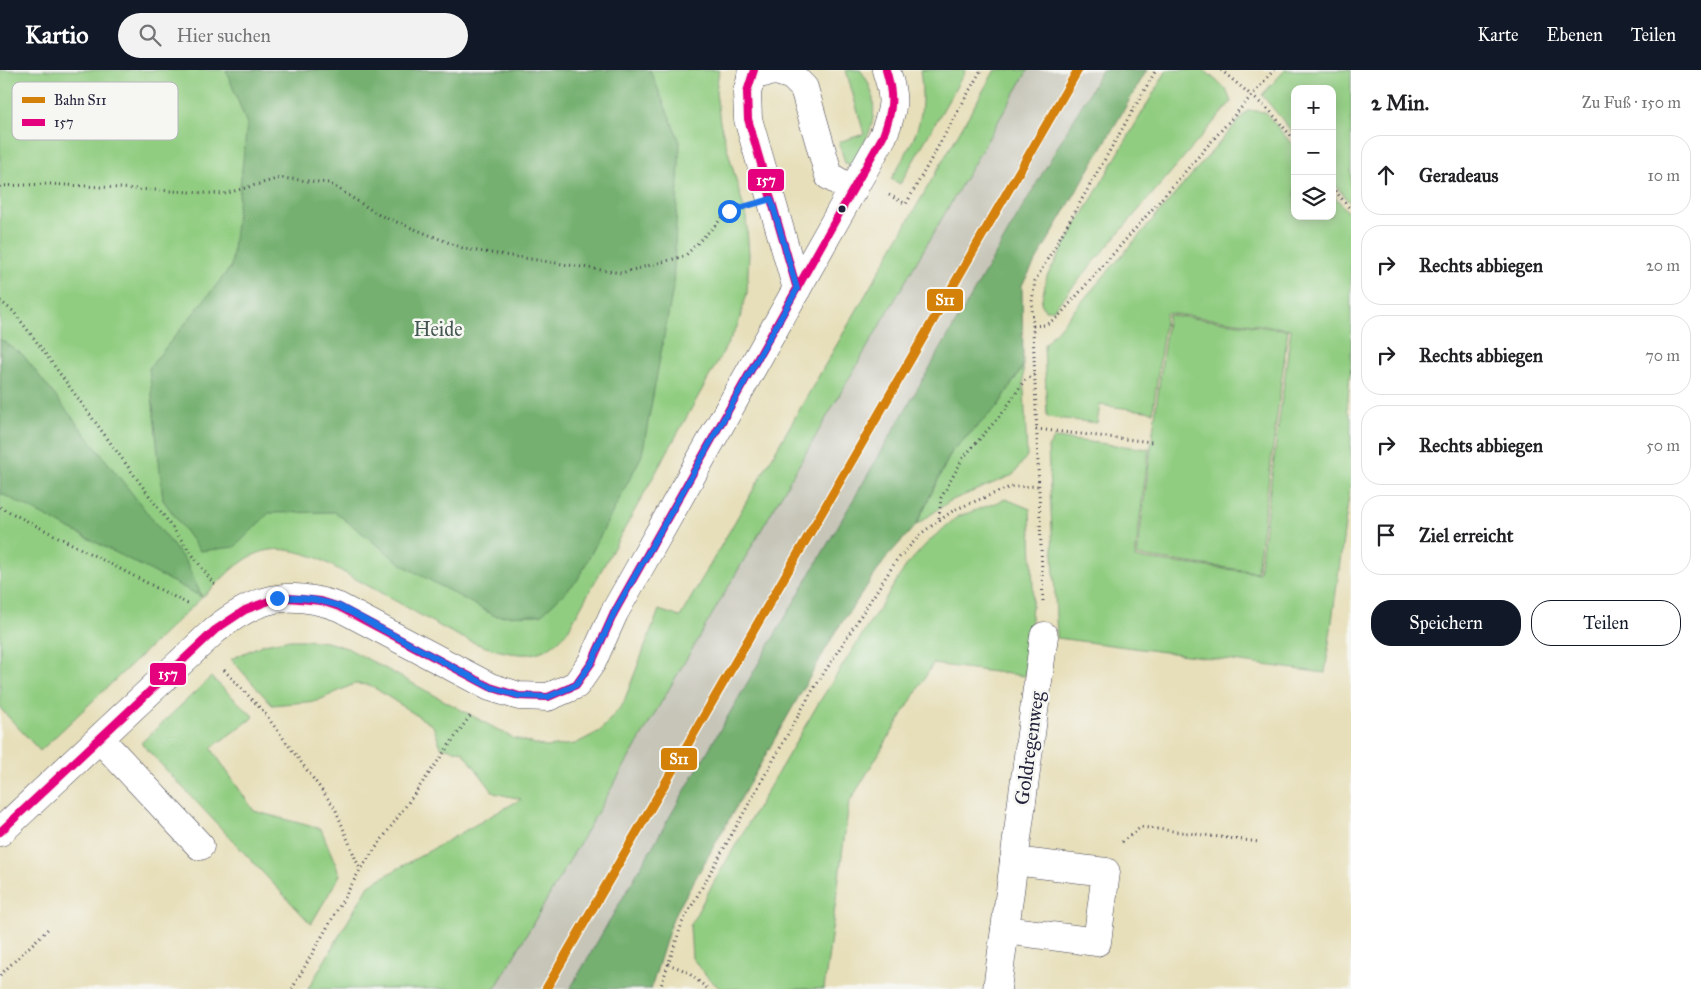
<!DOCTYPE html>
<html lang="de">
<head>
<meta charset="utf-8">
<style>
	:root { --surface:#fff; --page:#f2f2f2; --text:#202124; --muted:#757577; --line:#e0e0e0; --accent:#111827 }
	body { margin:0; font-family:"IM FELL Great Primer",serif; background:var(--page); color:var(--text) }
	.controls { position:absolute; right:15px; top:15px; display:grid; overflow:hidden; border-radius:10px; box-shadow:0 2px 12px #0003 }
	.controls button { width:45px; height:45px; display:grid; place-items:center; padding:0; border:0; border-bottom:1px solid var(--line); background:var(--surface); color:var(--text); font:25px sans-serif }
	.stop { position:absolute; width:15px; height:15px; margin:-11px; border:4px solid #1a73e8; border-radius:50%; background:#fff }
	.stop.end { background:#1a73e8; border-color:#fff; box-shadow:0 1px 5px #0008 }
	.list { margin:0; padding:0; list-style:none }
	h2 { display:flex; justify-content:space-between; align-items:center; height:65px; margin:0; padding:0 20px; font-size:21px }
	h2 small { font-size:16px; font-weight:400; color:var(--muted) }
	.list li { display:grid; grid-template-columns:32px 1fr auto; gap:15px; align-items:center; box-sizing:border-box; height:80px; margin:0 10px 10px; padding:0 10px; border:1px solid var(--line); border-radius:20px }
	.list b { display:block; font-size:19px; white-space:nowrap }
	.list em { font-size:16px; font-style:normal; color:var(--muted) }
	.actions { display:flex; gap:10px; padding:15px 20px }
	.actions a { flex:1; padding:11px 0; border:1px solid var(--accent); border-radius:20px; text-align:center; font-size:18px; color:var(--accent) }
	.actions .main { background:var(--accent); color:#fff }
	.icon { flex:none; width:28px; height:28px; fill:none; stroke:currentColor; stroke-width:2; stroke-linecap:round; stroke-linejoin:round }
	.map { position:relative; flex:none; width:1351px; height:919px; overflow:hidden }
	header { display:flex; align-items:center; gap:30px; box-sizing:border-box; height:70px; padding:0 25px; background:var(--accent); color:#fff }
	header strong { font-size:24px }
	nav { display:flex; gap:28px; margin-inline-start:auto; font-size:18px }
	.search { width:350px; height:45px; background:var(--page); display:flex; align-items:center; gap:12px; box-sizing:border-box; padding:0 18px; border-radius:28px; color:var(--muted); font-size:19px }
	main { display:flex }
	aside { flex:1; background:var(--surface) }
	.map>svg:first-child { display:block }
	.industrial { fill:#c6c5b8 }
	.green { fill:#91cd81; stroke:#5a785e }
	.forest { fill:#74b06f; stroke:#4b6955 }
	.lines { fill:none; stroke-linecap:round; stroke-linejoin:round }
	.minor-casing { stroke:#403e4e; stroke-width:29 }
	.path { stroke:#403e4e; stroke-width:3; stroke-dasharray:1 4; stroke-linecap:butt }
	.minor { stroke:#fff; stroke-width:28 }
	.bus-1-casing { stroke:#f6f6f2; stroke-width:11 }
	.bus-1 { stroke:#e5007d; stroke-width:8 }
	.rail-1-casing { stroke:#f6f6f2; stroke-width:12 }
	.rail-1 { stroke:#d48109; stroke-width:9 }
	.route { stroke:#1a73e8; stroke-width:6 }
	.bus-dot { fill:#22223b; stroke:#f6f6f2; stroke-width:2 }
	.labels { text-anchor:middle; stroke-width:5; stroke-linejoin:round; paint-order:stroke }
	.park-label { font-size:20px; fill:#435550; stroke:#f6f6f2 }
	.street-label { font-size:20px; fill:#22223b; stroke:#f6f6f2 }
	.key { fill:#f6f6f2; stroke:#b6b6bb; stroke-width:1 }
	.key-label { font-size:14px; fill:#22223b }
	.line-badge { stroke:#f6f6f2; stroke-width:2 }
	.badge-label { font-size:14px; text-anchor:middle; font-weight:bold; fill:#fff }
</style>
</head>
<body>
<header>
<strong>Kartio</strong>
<div class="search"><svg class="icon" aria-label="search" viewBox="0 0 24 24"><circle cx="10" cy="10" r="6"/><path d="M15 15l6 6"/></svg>Hier suchen</div>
<nav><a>Karte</a><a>Ebenen</a><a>Teilen</a></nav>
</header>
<main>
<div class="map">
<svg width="1351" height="919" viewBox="0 0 1351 919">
	<rect width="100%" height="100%" fill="#f6f6f2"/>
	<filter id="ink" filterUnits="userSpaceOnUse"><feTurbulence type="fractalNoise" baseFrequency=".02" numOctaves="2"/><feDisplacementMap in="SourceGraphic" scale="10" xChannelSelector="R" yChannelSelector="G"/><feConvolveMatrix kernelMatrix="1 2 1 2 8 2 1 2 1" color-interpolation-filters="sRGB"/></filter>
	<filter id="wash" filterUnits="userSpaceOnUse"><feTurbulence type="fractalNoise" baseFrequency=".0096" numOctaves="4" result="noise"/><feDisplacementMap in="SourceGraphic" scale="20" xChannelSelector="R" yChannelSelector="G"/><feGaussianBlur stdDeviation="1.12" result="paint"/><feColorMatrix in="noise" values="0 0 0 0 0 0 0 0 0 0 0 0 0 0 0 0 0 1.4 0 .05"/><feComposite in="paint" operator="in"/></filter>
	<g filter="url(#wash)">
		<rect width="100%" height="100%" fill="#e7dfba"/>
		<polygon class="industrial" points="1028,0 1101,0 570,919 495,919"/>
		<g class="green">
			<path d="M0,0H719L716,22L720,52L746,146L749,184L747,223L738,255L568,560C557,575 540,586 520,584C479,581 443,558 408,538C378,521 348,505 318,488C297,481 277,475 256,484C248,487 240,494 232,499L40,681L0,638Z"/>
			<path d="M846,0H860C874,16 877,40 870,60C866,72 858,84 852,95L845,93L839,72L864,64Z"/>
			<path d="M920,0H966L900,114L891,109C916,67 927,51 920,0Z"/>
			<polygon points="995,0 1028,0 495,919 308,919 369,815 521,729 494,723 463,682 441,677 433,656 370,615 354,614 317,631 272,635 231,589 264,574 285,570 305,570 327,572 347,578 377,594 513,668 546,677 575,674 600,661 623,634 659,540 680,547"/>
			<polygon points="1167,0 1204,0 1226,19 1231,32 1053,240 1045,240 1041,233 1047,206"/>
			<polygon points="1285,0 1351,0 1351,134 1332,111 1332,19 1295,19 1295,65 1262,25"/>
			<polygon points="1248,40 1265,42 1295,78 1295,146 1332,146 1332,123 1351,146 1351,293 1347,340 1351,347 1351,410 1325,603 1057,568 1048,377 1055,368 1149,379 1135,488 1259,503 1291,259 1166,243 1153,342 1100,335 1097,353 1047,347 1044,275"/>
			<polygon points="1168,245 1288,260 1257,502 1137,486"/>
			<polygon points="1023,296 1027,386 1013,405 950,431 916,455 952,381 998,336"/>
			<polygon points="1006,429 1030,439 1033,519 1030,563 1025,606 933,594 849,733 824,919 721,919 710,910 692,888 690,856 706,826 818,634 906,496 930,470 957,447"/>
			<polygon points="211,607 254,647 211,678 254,741 321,759 340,805 311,854 141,673"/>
		</g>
		<g class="forest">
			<polygon points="226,0 650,0 680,72 673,218 642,385 577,511 541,545 495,546 404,496 335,442 269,443 235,477 200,481 163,430 149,298 231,197 247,54"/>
			<polygon points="1102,0 1147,0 1022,215 1023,296 998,336 952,381 916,455 887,487 836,561 673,848 651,919 570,919"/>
			<polygon points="0,269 23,285 186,492 202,527 0,423"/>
		</g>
	</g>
	<g filter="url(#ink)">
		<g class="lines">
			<defs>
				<g id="minor">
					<polyline points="754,0 747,22 748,49 797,219"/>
					<polyline points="751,5 776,1 792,6 804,18 829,106 853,120"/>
					<polyline points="100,669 200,776"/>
					<path d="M0,762L215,560C257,527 288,519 339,537L490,617L519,626L548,627L576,615L592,592L614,543L883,66C894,39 896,29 886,0"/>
					<polyline points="1005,860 1097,872 1106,802 1014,791"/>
					<polyline points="997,919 1044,566"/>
				</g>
			</defs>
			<use href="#minor" class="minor-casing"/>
			<g class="path">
				<polyline points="1221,0 1270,41 1295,71"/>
				<polyline points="0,116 49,114 224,124 280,108 329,113 379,145 465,179 621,203 685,186 729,141 737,139"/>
				<polyline points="1332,117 1351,140"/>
				<polyline points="889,125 906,134 981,0"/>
				<polyline points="0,231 13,241 33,267 216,517"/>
				<polyline points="1033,256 1045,255 1058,247 1274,0"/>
				<polyline points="1036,359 1152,372"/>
				<polyline points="0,437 190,535"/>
				<polyline points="939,448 941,428 963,388 1004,341 1024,311 1035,304"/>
				<polyline points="1043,531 1032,232 1035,211 1156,0"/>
				<polyline points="224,600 263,641 335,738 360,800"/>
				<polyline points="1122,772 1141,757 1259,772"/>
				<polyline points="668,894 686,901 708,919"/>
				<polyline points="0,905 49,858"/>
				<polyline points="292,919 360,800 470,646"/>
				<polyline points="660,919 682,853 811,623 896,491 923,462 954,440 1010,417 1039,416"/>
			</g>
			<use href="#minor" class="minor"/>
			<defs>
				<g id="bus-1">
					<polyline points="754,0 747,22 748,49 797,219"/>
					<path d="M0,762L215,560L245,540L274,529L288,528L321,531L339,537L490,617L519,626L548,627L576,615L592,592L614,543L883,66C893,40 894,26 886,0"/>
				</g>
			</defs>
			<use href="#bus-1" class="bus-1-casing"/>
			<use href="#bus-1" class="bus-1"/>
			<defs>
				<polyline id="rail-1" points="546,919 1078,0"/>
			</defs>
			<use href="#rail-1" class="rail-1-casing"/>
			<use href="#rail-1" class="rail-1"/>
		</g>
	</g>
	<g class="lines" filter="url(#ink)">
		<path class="route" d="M277,528C301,527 317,529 339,536L490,617L519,626L548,627L576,615L592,592L614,543L797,219L771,129L729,141"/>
	</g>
	<circle class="bus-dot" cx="842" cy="139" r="4.5"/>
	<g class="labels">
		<g class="park-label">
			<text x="438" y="266">Heide</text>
		</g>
		<g class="street-label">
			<text transform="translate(1029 678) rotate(-82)" y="7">Goldregenweg</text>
		</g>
	</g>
	<rect x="12" y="12" width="166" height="58" rx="8" class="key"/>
	<rect x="22" y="27" width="23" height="6" fill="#d48109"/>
	<rect x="22" y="49" width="23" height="7" fill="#e5007d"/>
	<g class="key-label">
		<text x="54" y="35">Bahn S11</text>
		<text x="54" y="57">157</text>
	</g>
	<g class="line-badge">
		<rect x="747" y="98" width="38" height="24" rx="5" fill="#e5007d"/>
		<rect x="926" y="218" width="38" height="24" rx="5" fill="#d48109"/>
		<rect x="149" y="592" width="38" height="24" rx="5" fill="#e5007d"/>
		<rect x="660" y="677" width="38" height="24" rx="5" fill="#d48109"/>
	</g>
	<g class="badge-label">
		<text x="766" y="115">157</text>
		<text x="945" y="235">S11</text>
		<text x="168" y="609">157</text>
		<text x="679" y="694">S11</text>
	</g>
</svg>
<div class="controls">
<button>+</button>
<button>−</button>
<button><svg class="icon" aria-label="layers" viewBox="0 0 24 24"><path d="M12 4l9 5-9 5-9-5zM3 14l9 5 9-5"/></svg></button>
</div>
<div class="stop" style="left:729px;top:141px"></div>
<div class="stop end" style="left:277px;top:528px"></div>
</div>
<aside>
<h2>2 Min.<small>Zu Fuß · 150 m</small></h2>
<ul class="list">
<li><svg class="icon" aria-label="ahead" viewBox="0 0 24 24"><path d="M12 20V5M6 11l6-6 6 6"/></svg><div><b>Geradeaus</b></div><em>10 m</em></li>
<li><svg class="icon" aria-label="right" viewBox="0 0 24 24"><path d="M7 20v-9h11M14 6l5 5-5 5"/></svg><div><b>Rechts abbiegen</b></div><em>20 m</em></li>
<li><svg class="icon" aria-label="right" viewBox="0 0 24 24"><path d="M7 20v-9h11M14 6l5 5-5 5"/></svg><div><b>Rechts abbiegen</b></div><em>70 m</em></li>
<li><svg class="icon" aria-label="right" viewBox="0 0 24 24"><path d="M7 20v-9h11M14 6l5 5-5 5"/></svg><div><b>Rechts abbiegen</b></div><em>50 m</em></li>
<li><svg class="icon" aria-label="arrive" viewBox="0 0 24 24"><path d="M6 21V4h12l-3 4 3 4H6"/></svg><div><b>Ziel erreicht</b></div></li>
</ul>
<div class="actions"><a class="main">Speichern</a><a>Teilen</a></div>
</aside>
</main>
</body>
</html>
